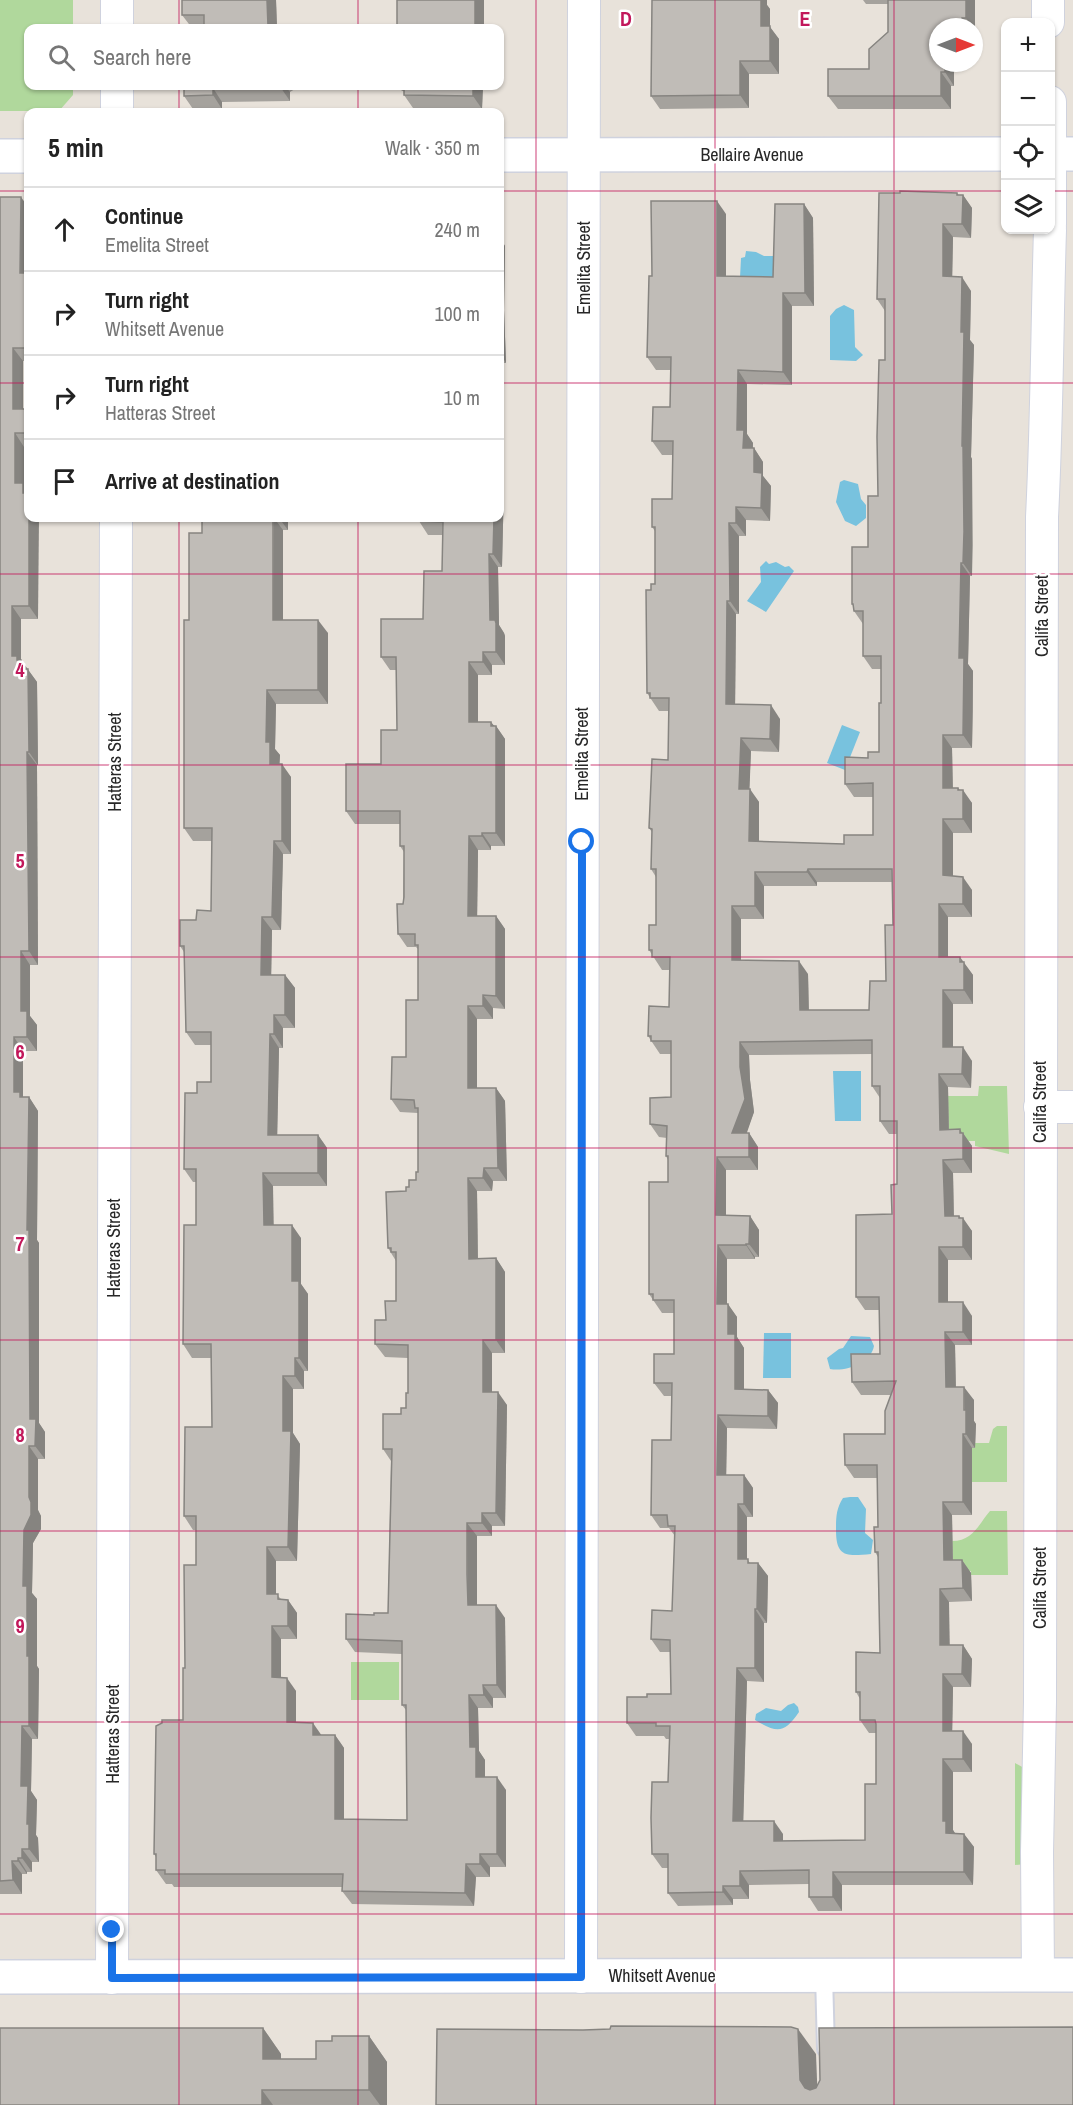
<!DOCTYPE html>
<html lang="en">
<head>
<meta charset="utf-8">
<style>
	:root { --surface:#fff; --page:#f6f6f6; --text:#222; --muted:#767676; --line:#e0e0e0 }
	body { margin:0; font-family:"Archivo Narrow",sans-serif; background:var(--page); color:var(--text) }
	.controls { position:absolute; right:18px; top:18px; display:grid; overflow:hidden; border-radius:12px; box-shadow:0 2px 4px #0004 }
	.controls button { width:54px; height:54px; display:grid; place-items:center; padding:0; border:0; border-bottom:2px solid var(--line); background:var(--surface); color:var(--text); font:30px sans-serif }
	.compass { position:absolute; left:929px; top:18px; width:54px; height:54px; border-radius:50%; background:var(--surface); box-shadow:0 2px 4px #0004; rotate:90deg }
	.stop { position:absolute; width:18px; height:18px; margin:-14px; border:4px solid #1a73e8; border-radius:50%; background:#fff }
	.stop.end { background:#1a73e8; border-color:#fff; box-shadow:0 2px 6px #0008 }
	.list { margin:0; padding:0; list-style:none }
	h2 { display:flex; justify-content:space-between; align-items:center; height:78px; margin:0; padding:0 24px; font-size:26px }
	h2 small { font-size:20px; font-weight:400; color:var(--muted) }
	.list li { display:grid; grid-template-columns:39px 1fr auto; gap:18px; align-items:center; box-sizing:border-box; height:84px; padding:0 24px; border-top:2px solid var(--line) }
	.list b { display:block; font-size:22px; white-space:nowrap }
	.list p { margin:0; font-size:20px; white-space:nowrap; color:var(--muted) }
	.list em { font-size:20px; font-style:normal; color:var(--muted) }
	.icon { flex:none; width:33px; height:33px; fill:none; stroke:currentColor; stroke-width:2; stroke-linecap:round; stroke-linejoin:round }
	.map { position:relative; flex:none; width:1073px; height:2105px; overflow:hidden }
	.search { position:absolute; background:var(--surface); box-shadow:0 2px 4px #0004; left:24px; top:24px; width:480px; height:66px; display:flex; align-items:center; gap:15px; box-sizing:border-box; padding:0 21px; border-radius:12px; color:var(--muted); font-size:22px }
	.panel { position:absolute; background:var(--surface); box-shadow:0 2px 4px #0004; left:24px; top:108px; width:480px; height:414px; border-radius:12px }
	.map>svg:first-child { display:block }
	.green { fill:#b0d89c }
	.water { fill:#78c2de }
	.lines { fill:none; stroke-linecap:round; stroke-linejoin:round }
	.service-casing { stroke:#cfd2de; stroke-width:20 }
	.minor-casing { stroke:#cfd2de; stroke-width:34 }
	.tertiary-casing { stroke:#cfd2de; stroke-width:36 }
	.secondary-casing { stroke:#cfd2de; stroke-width:36 }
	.service { stroke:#fff; stroke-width:16 }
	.minor { stroke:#fff; stroke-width:32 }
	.tertiary { stroke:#fff; stroke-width:33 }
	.secondary { stroke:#fff; stroke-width:33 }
	.wall { fill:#a5a29d; fill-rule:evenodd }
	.shaded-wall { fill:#868480 }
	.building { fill:#c0bcb7; stroke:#868480; stroke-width:1.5; fill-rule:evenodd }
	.route { stroke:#1a73e8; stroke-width:8 }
	.grid { fill:none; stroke:#c2185b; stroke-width:1.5; stroke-opacity:0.55 }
	.labels { text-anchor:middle; stroke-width:5; stroke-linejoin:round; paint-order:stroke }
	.street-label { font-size:18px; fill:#272727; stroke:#fff }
	.grid-label { font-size:20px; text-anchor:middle; font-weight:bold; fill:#c2185b; stroke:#fff; stroke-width:5; stroke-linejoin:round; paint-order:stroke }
</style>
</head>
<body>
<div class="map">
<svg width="1073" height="2105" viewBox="0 0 1073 2105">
	<rect width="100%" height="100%" fill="#e8e2da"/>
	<g class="green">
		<polygon points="0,0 73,0 73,28 28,28 28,86 73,86 73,95 59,111 0,111"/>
		<polygon points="979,1086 1007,1086 1009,1154 975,1146 975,1141 947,1141 948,1096 978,1096"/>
		<polygon points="997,1426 1007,1426 1007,1482 947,1482 971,1448 975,1447 975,1443 989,1443 993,1429"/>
		<path d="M990,1511H1007L1008,1575H971V1571H946L952,1541C973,1541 978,1525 990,1511Z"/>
		<rect x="351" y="1662" width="48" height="38"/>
		<polygon points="1015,1763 1024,1768 1026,1864 1015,1865"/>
	</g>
	<g class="water">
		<polygon points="746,251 756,252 764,256 784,256 784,277 740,278 741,258 745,257"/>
		<polygon points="844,305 854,310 855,347 863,355 856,361 830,360 830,316 836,309"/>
		<polygon points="844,480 858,484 861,499 866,505 866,518 856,526 845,521 836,502 840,482"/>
		<polygon points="766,561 769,564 776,562 785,567 789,566 794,571 766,612 747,601 761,582 760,567"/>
		<polygon points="842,725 860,732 845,770 827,763"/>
		<polygon points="833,1071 861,1071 861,1121 835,1121"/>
		<polygon points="764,1333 791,1333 791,1378 763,1378"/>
		<path d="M851,1336L870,1337L874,1346C871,1363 846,1372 830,1369L827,1358L839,1349L843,1348Z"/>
		<path d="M850,1497H858L866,1509L865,1533L873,1540L871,1554C847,1556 836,1558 836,1530C836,1518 836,1509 843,1498Z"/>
		<path d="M794,1703L798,1707L799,1712C784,1734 777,1733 755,1720L756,1714L766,1708L781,1711L788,1705Z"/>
	</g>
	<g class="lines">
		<defs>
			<polyline id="service" points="824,1975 826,2049"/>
			<g id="minor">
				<polyline points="1048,0 1048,22"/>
				<polyline points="117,28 117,0"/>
				<polyline points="1050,102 1050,224"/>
				<polyline points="117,112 117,86"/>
				<polyline points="1040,1107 1073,1107"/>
				<path d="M1038,1975L1037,1852L1040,1702L1042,517C1047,421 1047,325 1050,230"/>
				<polyline points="581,1977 584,0"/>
				<polyline points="112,1978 116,518"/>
			</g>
			<g id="tertiary">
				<polyline points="1050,154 1073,154"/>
				<polyline points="500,155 1006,154"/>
				<polyline points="0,156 28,156"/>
			</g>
			<polyline id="secondary" points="0,1977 1073,1975"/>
		</defs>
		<use href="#service" class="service-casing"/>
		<use href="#minor" class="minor-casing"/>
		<use href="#tertiary" class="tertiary-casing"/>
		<use href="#secondary" class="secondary-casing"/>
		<use href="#service" class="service"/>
		<use href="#minor" class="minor"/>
		<use href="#tertiary" class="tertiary"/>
		<use href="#secondary" class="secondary"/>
	</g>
	<g class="wall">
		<polygon points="182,0 276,0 277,26 283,26 285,28 192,28 182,15"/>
		<polygon points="863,0 975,0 975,31 974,31 974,27 938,27 938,63 971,63 971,67 954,67 954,86 951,86 951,109 838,109 828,96 869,69 888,32 888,4 866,4"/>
		<polygon points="767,5 770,9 770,27 779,39 779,74 749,74 749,108 660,109 651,96"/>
		<polygon points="184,86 300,86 290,92 290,101 222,102 222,109 193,109 184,96"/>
		<polygon points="398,86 483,86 482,109 413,108 404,95 404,91 402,91"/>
		<path d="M959,195H963L972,208L971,238L953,237L952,277L971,291L970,340L974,345L971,457L972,459L973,545L972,576H970L968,664L973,671V711L972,748H952L953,788H958L972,803V833H953V876L972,890V917H948V957L963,962L973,975V1004H953V1047L972,1061L971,1088L948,1087L949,1130L962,1133L972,1146V1173H953L954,1216H959L972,1231V1260H948V1302L972,1316V1345H955L956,1387L974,1400V1421L976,1424L975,1448H972V1515H952L953,1560H962L971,1573L972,1601L949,1602V1645H963L972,1659L971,1687H953L952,1731L972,1744V1772H953V1830L955,1833L964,1834L974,1847L973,1885H842V1911H818L809,1897V1884L749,1885V1899H733V1905L678,1906L668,1893V1868H662L652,1854L668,1782L670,1739H666L664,1736H636L627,1723L647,1697L671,1694L670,1652H660L651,1639L672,1611L675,1536L669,1528H660L651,1515L671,1440L672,1396H664L654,1383L674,1354V1313H662L649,1294L668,1182V1160L666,1156L667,1138L659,1137L650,1124L671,1097V1054H660L648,1036L669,1007V970H662L649,950L656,925V877L651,869L652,832L649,828L668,760L669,711H659L647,693L651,590L655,584V531L652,527L672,499L673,455H662L652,441L670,407V370H656L647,357L652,276L726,214V276L773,277L804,204L813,218L814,306H792V385L747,384V434L753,443V448H754L763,462V476L771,486L770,521L746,520V536H739V614H736L735,704L780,719L779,752L751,751L749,789L759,802V842L844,844L873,835V797H854L845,784L868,758L879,752L881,703V669H872L863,656V624L854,611V607L852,604L868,547L878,496L885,360V311L877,299ZM817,882H892L893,925L886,981L869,1010H809L808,974L741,960V919H764V886H817ZM872,1054V1086L880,1098V1121L889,1134H897V1184L892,1214L856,1297L865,1310H879L880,1354L852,1382L861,1395H891L885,1434L845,1465L854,1478H877L878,1527L875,1552L878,1557L880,1653L856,1692L860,1699V1720L869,1733H876V1784L865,1840L783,1841V1834L743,1821L747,1681L764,1682V1623H767L768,1576L758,1563H750L747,1559V1517H753V1488L744,1475H726L727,1428L777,1429L778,1403L768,1390L744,1389V1348L737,1337V1317L727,1304V1259H755V1257H759V1230L750,1216L726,1215V1170H758V1147L749,1133H746L754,1112L750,1080L749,1055Z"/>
		<polygon points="0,197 28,207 28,361 23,361 23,409 28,409 28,447 24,447 24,484 28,491 28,518 38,619 21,619 21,660 37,682 38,765 37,765 38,965 30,965 30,1016 37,1025 37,1051 23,1051 23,1097 29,1097 38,1111 37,1240 39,1243 39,1423 45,1432 45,1459 38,1459 38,1510 41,1516 41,1529 33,1543 32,1593 37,1599 37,1666 39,1669 38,1739 32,1739 31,1791 37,1800 36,1835 38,1838 39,1862 32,1862 32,1872 27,1872 27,1874 22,1874 22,1894 0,1894"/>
		<polygon points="500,238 505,246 504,310 506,363 504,363 504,419 501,419 500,462"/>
		<polygon points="500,477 504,483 502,567 498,567 499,625 504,633 505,636 505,665 492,665 492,675 478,675 478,722 496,726 505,739 505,846 491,846 491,850 478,850 477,916 496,916 505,929 505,1009 493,1008 493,1019 477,1019 477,1088 496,1088 505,1101 507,1181 493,1181 492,1191 477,1191 478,1259 496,1258 505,1272 505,1353 492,1353 492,1392 507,1405 505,1526 492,1526 492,1536 477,1536 477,1605 505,1618 506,1698 493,1698 493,1708 478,1708 479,1751 485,1760 485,1777 506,1790 506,1867 490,1867 490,1877 476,1877 474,1906 352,1904 342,1891 342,1887 174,1887 172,1884 166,1884 156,1870 156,1857 154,1854 183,1720 185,1668 196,1565 196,1530 193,1530 184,1516 212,1427 211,1358 192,1358 183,1344 196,1225 196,1182 193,1182 184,1169 197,1093 211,1082 211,1045 195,1045 186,1032 184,952 180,946 196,920 211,911 212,841 193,841 184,828 189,620 202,533 202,518 288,518 288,530 283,530 283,620 328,633 328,704 276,704 275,749 280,755 279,764 291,777 291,854 283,854 281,930 272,930 271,975 285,975 295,988 295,1028 283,1028 283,1048 279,1048 277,1135 318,1135 327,1148 327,1186 273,1186 273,1225 301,1238 301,1284 308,1294 308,1371 304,1371 304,1389 293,1389 293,1433 300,1444 297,1561 276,1561 276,1594 282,1600 288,1600 297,1613 297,1639 281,1639 281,1677 296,1691 296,1723 321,1735 335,1735 344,1748 344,1820 407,1820 406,1710 402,1705 402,1654 355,1652 346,1639 374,1615 388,1613 391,1461 383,1449 401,1414 406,1408 408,1393 408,1358 385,1357 375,1344 386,1320 396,1301 396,1261 388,1248 406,1191 416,1180 418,1172 418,1113 400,1112 391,1099 406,1057 418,1000 418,949 416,947 407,947 398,934 403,904 404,852 400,846 400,824 355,824 346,811 381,764 397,730 396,670 390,670 381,657 423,619 442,571 443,535 428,535 419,521 418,518 500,518"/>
		<polygon points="263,2028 281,2054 281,2059 316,2059 332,2041 369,2036 387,2062 387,2105 0,2105"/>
	</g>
	<g class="shaded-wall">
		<polygon points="267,0 276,0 277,28 268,26"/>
		<polygon points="475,0 484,0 484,28 475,27"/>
		<polygon points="761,0 767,0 767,5 770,9 770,27 779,39 779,74 770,61 761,26"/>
		<polygon points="966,0 975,0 975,31 974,27 972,27 966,18"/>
		<polygon points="962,18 968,27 962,27"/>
		<polygon points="500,35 503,40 503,66 500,61"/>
		<polygon points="740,61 749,74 749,108 740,95"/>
		<polygon points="945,63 951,63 954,67 954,86 945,72"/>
		<polygon points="941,72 951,86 951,109 941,96"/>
		<polygon points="281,86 285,86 290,92 290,101 281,88"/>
		<polygon points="473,86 483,86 482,109 473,96"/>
		<polygon points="213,88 222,102 222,109 213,95"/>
		<polygon points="957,193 963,201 963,195 972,208 971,238 962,224"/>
		<polygon points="21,197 28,207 28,348 20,273"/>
		<polygon points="717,201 726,214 726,290 717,276"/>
		<polygon points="804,204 813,218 814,306 805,293"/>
		<polygon points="943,224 953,237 952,289 943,276"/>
		<polygon points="500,238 505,246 504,310 506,363 500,353"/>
		<polygon points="962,277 971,291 970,340 974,345 971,457 972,459 972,576 963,563 961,332"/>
		<polygon points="783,293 792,306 792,385 783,372"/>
		<polygon points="13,348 23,361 23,423 13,409"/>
		<polygon points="500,356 504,363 504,419 500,412"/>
		<polygon points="738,370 747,384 747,434 753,443 752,462 743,448 737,430"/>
		<polygon points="500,417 501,419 500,462"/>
		<polygon points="15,433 24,447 24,484 28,491 28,500 15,483"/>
		<polygon points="754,448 763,462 763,476 771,486 770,521 761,508 754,472"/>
		<polygon points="500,477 504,483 502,567 493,554 494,518 500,518"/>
		<polygon points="736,507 746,520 746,536 736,523"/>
		<polygon points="29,518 39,518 38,619 29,606"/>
		<polygon points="274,518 283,530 283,633 273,620"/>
		<polygon points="279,518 288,518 288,530"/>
		<polygon points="729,523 739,536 739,614 730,601"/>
		<polygon points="489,554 498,567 499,625 504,633 505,636 505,665 496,652 490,620"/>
		<polygon points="961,563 970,576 968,664 973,671 972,748 963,735 959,658"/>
		<polygon points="727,601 736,614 735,717 726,704"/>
		<polygon points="12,606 21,619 21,660 37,682 38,765 29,752 12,656"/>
		<polygon points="318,620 328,633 328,704 318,690"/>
		<polygon points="483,652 492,665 492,675 483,662"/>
		<polygon points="469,662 478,675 478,735 469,722"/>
		<polygon points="267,690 276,704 275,749 280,755 279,777 270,764 266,742"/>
		<polygon points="771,705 780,719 779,752 770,739"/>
		<polygon points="491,722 496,728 496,726 505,739 505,846 496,833"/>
		<polygon points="943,735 952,748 953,801 943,788"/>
		<polygon points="741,738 751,751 749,802 739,789"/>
		<polygon points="27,752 37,765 38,965 29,951"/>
		<polygon points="282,764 291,777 291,854 282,841"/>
		<polygon points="958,788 963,795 963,790 972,803 972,833 963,819"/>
		<polygon points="750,789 759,802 759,854 749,841"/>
		<polygon points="943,819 953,833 953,888 943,875"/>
		<polygon points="482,833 491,846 491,850 482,836"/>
		<polygon points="469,836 478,850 477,929 468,916"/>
		<polygon points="274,841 283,854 281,930 272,917"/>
		<polygon points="808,869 817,882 817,886 807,872"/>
		<polygon points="755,872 764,886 764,919 755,906"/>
		<polygon points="963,877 972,890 972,917 963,904"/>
		<polygon points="939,904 948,917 948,970 939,957"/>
		<polygon points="732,906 741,919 741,973 732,960"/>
		<polygon points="496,916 505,929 505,1009 496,996"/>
		<polygon points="262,917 272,930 271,988 261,975"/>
		<polygon points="21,951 30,965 30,1016 37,1025 37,1051 27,1037 21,1011"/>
		<polygon points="960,957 973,975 973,1004 964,990"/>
		<polygon points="799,961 808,974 809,1023 800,1010"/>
		<polygon points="285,975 295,988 295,1028 285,1015"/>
		<polygon points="943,990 953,1004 953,1060 943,1047"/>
		<polygon points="483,995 493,1008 493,1019 483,1006"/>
		<polygon points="468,1006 477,1019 477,1101 468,1088"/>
		<polygon points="274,1015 283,1028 283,1048 274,1034"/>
		<polygon points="270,1034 279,1048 277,1148 268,1135"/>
		<polygon points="14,1037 23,1051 23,1097 29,1097 38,1111 37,1240 39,1243 39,1423 45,1432 45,1459 35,1446 30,1419 14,1092"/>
		<polygon points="740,1042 749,1055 750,1080 754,1112 742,1147 732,1133 740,1067"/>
		<polygon points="963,1047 972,1061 971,1088 962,1074"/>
		<polygon points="939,1074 948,1087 949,1143 940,1130"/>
		<polygon points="496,1088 505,1101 507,1181 498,1168"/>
		<polygon points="960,1129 963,1135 963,1133 972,1146 972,1173 963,1159"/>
		<polygon points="749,1133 758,1147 758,1170 749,1157"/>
		<polygon points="318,1135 327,1148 327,1186 318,1173"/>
		<polygon points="717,1157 726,1170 726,1228 716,1215"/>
		<polygon points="943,1160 953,1173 954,1229 945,1216"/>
		<polygon points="484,1168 493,1181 492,1191 483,1178"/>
		<polygon points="263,1173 273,1186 274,1238 264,1225"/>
		<polygon points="468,1178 477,1191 478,1272 469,1259"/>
		<polygon points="750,1216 759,1230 759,1257 749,1244"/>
		<polygon points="959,1216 963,1222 963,1218 972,1231 972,1260 963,1247"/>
		<polygon points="292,1225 301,1238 301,1284 308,1294 308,1371 299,1358 292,1281"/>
		<polygon points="746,1244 755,1257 755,1259 746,1245"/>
		<polygon points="718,1245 727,1259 727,1317 717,1304"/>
		<polygon points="939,1247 948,1260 948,1316 939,1302"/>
		<polygon points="496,1258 505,1272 505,1353 496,1340"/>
		<polygon points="963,1302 972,1316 972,1345 963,1332"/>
		<polygon points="728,1304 737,1317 737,1337 744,1348 744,1402 735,1389 728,1334"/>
		<polygon points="945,1332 955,1345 956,1400 946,1387"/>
		<polygon points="483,1340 492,1353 492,1405 483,1392"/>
		<polygon points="295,1358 304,1371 304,1389 295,1376"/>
		<polygon points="283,1376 293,1389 293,1433 300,1444 297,1561 288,1547 283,1431"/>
		<polygon points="964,1387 974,1400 974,1421 976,1424 975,1448 966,1434"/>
		<polygon points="768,1390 778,1403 777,1429 768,1416"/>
		<polygon points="498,1392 507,1405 505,1526 496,1513"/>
		<polygon points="718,1415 727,1428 726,1488 717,1475"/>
		<polygon points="963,1434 972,1448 972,1515 963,1502"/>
		<polygon points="29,1446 38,1459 38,1510 41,1516 41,1529 33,1543 32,1593 37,1599 37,1666 39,1669 38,1739 29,1726 27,1656 23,1586 24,1530 29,1497"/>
		<polygon points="744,1475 753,1488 753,1517 744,1504"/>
		<polygon points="943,1502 952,1515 953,1573 944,1560"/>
		<polygon points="738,1504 747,1517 747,1572 738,1559"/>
		<polygon points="482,1513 492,1526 492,1536 482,1523"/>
		<polygon points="467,1523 477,1536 477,1618 468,1605"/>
		<polygon points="267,1547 276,1561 276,1607 267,1594"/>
		<polygon points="962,1560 971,1573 972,1601 963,1588"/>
		<polygon points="758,1563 768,1576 767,1623 757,1609"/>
		<polygon points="940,1589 949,1602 950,1658 940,1645"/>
		<polygon points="288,1600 297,1613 297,1639 288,1626"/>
		<polygon points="496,1605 505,1618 506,1698 497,1685"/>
		<polygon points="755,1609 764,1623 764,1682 755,1668"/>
		<polygon points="272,1626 281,1639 281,1690 272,1677"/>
		<polygon points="963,1645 972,1659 971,1687 962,1674"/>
		<polygon points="737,1668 747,1681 743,1834 733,1821"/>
		<polygon points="943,1674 953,1687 952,1745 943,1731"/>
		<polygon points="287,1678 296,1691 296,1736 287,1722"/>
		<polygon points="483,1685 493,1698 493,1708 484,1695"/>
		<polygon points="469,1695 478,1708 479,1751 485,1760 485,1790 476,1777 470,1747"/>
		<polygon points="313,1723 322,1736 313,1735"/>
		<polygon points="22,1726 32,1739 31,1791 37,1800 36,1835 38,1838 39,1862 29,1849 27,1824 21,1786"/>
		<polygon points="963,1731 972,1744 972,1772 963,1759"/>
		<polygon points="335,1735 344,1748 344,1833 335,1819"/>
		<polygon points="943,1759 953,1772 953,1830 956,1835 946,1833 943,1821"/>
		<polygon points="497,1777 506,1790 506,1867 497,1854"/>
		<polygon points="774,1821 783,1834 783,1854 774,1841"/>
		<polygon points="964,1834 974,1847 973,1885 964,1872"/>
		<polygon points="22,1849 32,1862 32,1872 22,1858"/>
		<polygon points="480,1854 490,1867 490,1877 480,1864"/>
		<polygon points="18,1858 27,1872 27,1874 18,1861"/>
		<polygon points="12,1861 22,1874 22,1894 13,1880"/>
		<polygon points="466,1864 476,1877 474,1906 465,1893"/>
		<polygon points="740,1871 749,1885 749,1899 740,1886"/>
		<polygon points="833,1872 842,1885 842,1911 833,1897"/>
		<polygon points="723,1886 733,1899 733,1905 723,1892"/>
		<polygon points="263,2028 281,2054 281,2084 263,2059"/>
		<polygon points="798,2029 816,2054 818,2105 816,2105 800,2080"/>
		<polygon points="369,2036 387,2062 387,2105 380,2105 369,2090"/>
		<polygon points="262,2090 273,2105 262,2105"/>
	</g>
	<g class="building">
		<polygon points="182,0 267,0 268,26 283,26 283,28 204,28 204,15 182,15"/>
		<polygon points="397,0 475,0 475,27 494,27 494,28 394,28 394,26 397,26"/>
		<polygon points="652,0 761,0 761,26 770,26 770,61 740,61 740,95 651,96"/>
		<polygon points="888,0 966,0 966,18 962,18 962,27 938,27 938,63 945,63 945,72 941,72 941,96 828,96 828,69 869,69 869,49 888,32"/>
		<polygon points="184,86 281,86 281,88 213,88 213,95 184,96"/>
		<polygon points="404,86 473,86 473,96 404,95"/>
		<path d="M900,191L957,193V195H963L962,224H943V276L962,277L961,332H964L962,446H963L964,532L963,563H961L959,658H964L963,735H943V788H958V790H963V819H943V875L963,877V904H939V957H960V962H964V990H943V1047H963L962,1074H939L940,1130L960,1129V1133H963V1159L943,1160L945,1216H959V1218H963V1247H939V1302H963V1332H945L946,1387H964V1410H966V1434H963V1502H943L944,1560H962L963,1588L940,1589V1645H963L962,1674H943V1731H963V1759H943V1821H946V1833L964,1834V1872H833V1897H809V1870L740,1871V1886H723V1892L668,1893V1854H652L651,1818L652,1782H668L670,1726H656V1723H627V1697H647V1694H671L670,1640L651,1639L652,1610L672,1611L675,1526H668L667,1515H651L652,1440H671L672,1383H654V1354H674V1300H653V1294H649V1182H668V1156H666L667,1126L650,1124V1098L671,1097V1041H651V1036H648L649,1006L669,1007L670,957H652V950H649V925H656V869H651L652,829L649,828L652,759L668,760L669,698H650V693H647L646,590H651V584H655V527H652V499H672L673,441H652L653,407H670L671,357H647L649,276H652L651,201H717V276L773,277L775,204H804L805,293H783V372L738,370L737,430H744L743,448H754V472L762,473L761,508L736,507V523H729L730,601H727L726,704L771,705L770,739L741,738L739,789H750L749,841L844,844V835H873V783L845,784V757L868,758V752H879V703H881V656H863V611H854L853,604H852V547H868V496H878L877,437L879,360H885V299H877L879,193H900ZM808,869H892L893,925H885L886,981H870L869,1010H800L799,961L732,960V906H755V872H807ZM872,1040V1086H880V1121H897V1184L891,1185L892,1214L856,1215V1297H879L880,1354H851L852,1382L896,1381L885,1411V1434H844L845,1465H877L878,1527H874L875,1552H878L880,1653L856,1652V1692H860V1720H875L876,1724V1784H865V1840L774,1841V1821H733L737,1668H755V1609H757L758,1563H748V1559H738V1504H744V1475H717L718,1415L768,1416V1390L735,1389V1334H728V1304H717L718,1245H746V1244H749L750,1216L716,1215L717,1157H749V1133H732L745,1099L740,1067V1042Z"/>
		<polygon points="0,197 21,197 20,273 28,273 28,348 13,348 13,409 28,409 28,433 15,433 15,483 23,483 23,493 28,493 28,518 29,518 29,606 12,606 12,656 17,656 17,660 21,660 21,669 28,669 29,752 27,752 29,951 21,951 21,1011 27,1011 27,1037 14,1037 14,1092 20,1092 20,1097 29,1097 27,1230 29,1230 30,1419 36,1419 35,1446 29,1446 29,1497 31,1502 31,1515 24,1530 23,1586 27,1586 27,1656 29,1656 29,1726 22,1726 21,1786 28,1786 27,1824 29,1824 29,1849 22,1849 22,1858 18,1858 18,1861 12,1861 13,1880 0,1881"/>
		<polygon points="202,518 273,518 273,620 318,620 318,690 267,690 266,742 270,742 270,764 282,764 282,841 274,841 272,917 262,917 261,975 285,975 285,1015 274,1015 274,1034 270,1034 268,1135 318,1135 318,1173 263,1173 264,1225 292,1225 292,1281 299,1281 299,1358 295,1358 295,1376 283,1376 283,1431 291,1431 288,1547 267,1547 267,1594 278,1594 278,1599 288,1600 288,1626 272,1626 272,1677 287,1678 287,1722 313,1723 313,1735 335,1735 335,1819 407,1820 406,1705 402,1705 402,1641 346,1639 346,1614 374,1615 374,1613 388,1613 392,1449 383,1449 383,1414 401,1414 401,1408 406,1408 406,1393 408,1393 408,1345 375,1344 375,1320 386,1320 385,1301 396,1301 396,1252 391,1252 391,1248 388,1248 386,1192 406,1191 406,1187 409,1187 409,1180 416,1180 416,1172 418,1172 418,1108 415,1108 414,1100 391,1099 392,1057 406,1057 406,1000 418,1000 418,945 415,945 415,934 398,934 397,904 403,904 404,897 404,846 400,846 400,811 346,811 346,764 381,764 381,730 397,730 396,657 381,657 381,619 423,619 424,571 442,571 443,522 419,521 419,518 494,518 493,554 489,554 490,620 495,620 496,623 496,652 483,652 483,662 469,662 469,722 491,722 491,726 496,726 496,833 482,833 482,836 469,836 468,916 496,916 496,996 483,995 483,1006 468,1006 468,1088 496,1088 498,1168 484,1168 483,1178 468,1178 469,1259 496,1258 496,1340 483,1340 483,1392 498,1392 496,1513 482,1513 482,1523 467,1523 467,1574 468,1605 496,1605 497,1685 483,1685 484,1695 469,1695 470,1747 476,1747 476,1777 497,1777 497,1854 480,1854 480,1864 466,1864 465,1893 342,1891 343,1874 165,1874 165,1870 156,1870 156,1854 154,1854 156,1726 162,1723 162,1720 183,1720 183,1668 185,1668 184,1565 196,1565 196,1516 184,1516 185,1427 212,1427 211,1344 183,1344 184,1225 196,1225 196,1169 184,1169 185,1093 197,1093 197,1082 211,1082 211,1032 186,1032 184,946 180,946 180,920 196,920 197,910 211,911 212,828 184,828 184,620 189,620 189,533 202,533"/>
		<polygon points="611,2026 791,2027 798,2029 800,2080 805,2088 810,2090 816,2088 820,2080 819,2028 1073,2027 1073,2105 436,2105 437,2029 583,2030 610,2029"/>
		<polygon points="0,2028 263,2028 263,2059 316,2059 316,2041 332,2041 332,2036 369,2036 369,2090 262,2090 262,2105 0,2105"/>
	</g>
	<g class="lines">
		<polyline class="route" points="112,1930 112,1978 581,1977 582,842"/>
	</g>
	<path class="grid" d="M179,0V28M358,0V28M536,0V2105M715,0V2105M894,0V2105M179,86V112M358,86V112M0,191H28M500,191H1006M1050,191H1073M0,383H28M500,383H1073M179,518V2105M358,518V2105M0,574H1073M0,765H1073M0,957H1073M0,1148H1073M0,1340H1073M0,1531H1073M0,1722H1073M0,1914H1073"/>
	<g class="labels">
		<g class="street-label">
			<text x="752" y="161">Bellaire Avenue</text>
			<text transform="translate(584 268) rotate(-90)" y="6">Emelita Street</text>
			<text transform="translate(1042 616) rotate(-90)" y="6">Califa Street</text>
			<text transform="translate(582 754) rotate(-90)" y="6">Emelita Street</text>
			<text transform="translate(115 762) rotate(-90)" y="6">Hatteras Street</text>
			<text transform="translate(1040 1102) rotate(-90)" y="6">Califa Street</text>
			<text transform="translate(114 1248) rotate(-90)" y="6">Hatteras Street</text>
			<text transform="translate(1040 1588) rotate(-90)" y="6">Califa Street</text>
			<text transform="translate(113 1734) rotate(-90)" y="6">Hatteras Street</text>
			<text x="662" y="1982">Whitsett Avenue</text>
		</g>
	</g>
	<g class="grid-label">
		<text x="626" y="26">D</text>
		<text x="805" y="26">E</text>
		<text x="20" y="677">4</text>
		<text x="20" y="868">5</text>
		<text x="20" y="1059">6</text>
		<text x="20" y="1251">7</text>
		<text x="20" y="1442">8</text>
		<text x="20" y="1633">9</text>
	</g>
</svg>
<div class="controls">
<button>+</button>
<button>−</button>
<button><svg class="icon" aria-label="locate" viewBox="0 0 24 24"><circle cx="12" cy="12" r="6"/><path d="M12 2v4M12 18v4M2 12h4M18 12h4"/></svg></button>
<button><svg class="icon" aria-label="layers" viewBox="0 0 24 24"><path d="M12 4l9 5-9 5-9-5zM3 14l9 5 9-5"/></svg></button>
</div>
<svg class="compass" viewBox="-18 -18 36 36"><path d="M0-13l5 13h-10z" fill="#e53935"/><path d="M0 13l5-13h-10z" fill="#767676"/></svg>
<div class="stop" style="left:582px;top:842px"></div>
<div class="stop end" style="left:112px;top:1930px"></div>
<div class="search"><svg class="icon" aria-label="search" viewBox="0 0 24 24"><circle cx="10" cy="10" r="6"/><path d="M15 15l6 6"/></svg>Search here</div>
<section class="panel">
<h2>5 min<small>Walk · 350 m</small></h2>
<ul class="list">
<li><svg class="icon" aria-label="ahead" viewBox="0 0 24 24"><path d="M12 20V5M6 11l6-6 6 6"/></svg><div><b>Continue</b><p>Emelita Street</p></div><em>240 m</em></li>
<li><svg class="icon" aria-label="right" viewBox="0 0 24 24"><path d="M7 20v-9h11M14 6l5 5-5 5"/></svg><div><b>Turn right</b><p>Whitsett Avenue</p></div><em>100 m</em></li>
<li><svg class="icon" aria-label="right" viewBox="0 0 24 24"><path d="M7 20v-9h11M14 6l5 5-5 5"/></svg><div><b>Turn right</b><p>Hatteras Street</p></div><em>10 m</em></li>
<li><svg class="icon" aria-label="arrive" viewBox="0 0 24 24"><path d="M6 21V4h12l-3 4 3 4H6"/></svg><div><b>Arrive at destination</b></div></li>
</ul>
</section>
</div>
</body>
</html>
